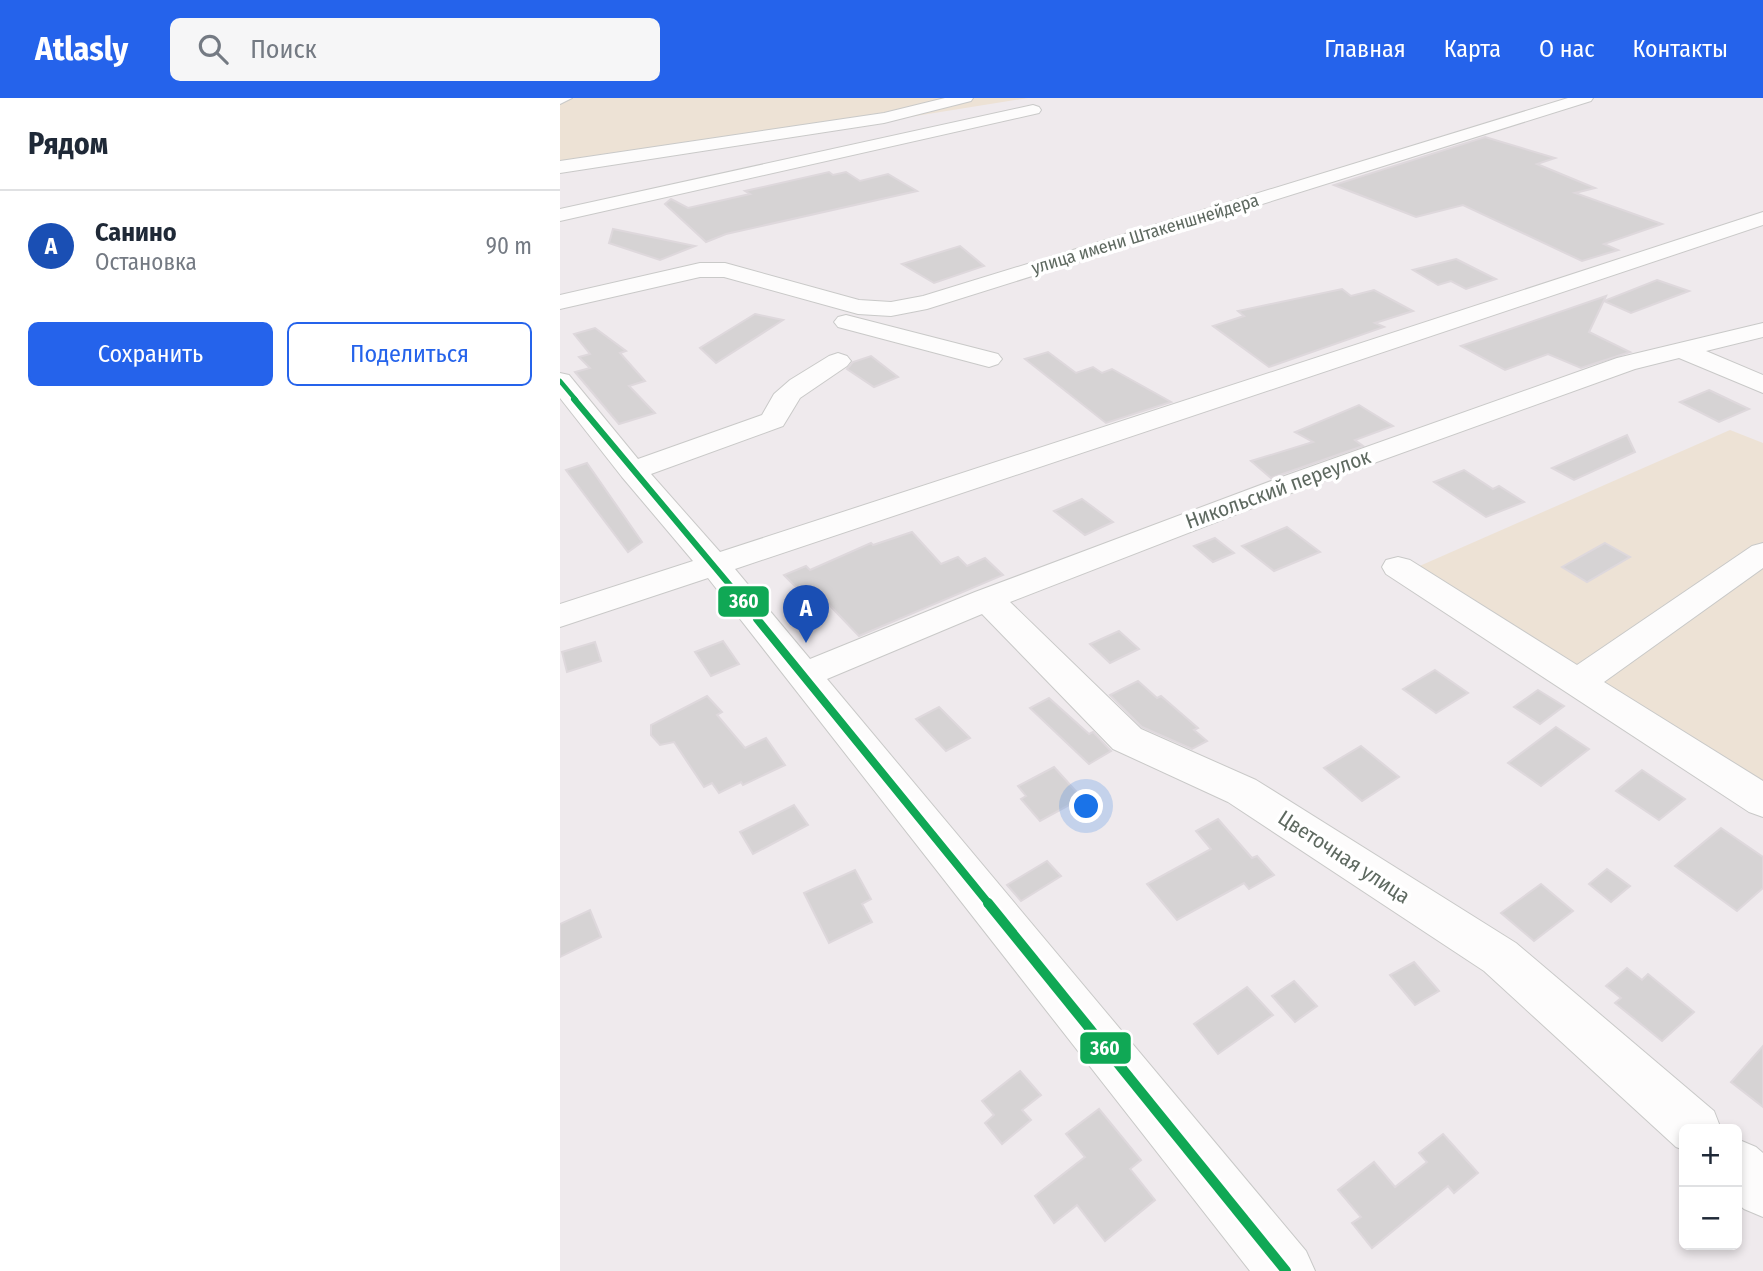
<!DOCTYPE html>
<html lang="ru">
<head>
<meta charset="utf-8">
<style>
	:root { --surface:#fff; --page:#f6f6f7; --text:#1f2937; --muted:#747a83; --line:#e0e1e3; --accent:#2563eb }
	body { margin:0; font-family:"Fira Sans Condensed",sans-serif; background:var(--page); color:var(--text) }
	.controls { position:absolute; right:21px; bottom:21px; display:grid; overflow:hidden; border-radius:10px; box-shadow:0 4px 10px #0003 }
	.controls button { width:63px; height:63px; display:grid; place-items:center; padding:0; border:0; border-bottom:2px solid var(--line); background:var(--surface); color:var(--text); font:35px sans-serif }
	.you { position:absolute; left:527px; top:709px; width:24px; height:24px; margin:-18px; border:5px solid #fff; border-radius:50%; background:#1a73e8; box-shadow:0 0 0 10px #1a73e833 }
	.badge { display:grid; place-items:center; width:46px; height:46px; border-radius:50%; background:var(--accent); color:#fff; font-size:23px; font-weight:700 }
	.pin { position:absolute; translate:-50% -58px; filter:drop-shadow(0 2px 4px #0008) }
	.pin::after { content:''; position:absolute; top:37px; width:24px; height:21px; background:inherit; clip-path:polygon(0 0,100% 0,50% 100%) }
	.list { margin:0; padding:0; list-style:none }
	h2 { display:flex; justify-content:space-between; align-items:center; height:91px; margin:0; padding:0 28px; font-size:30px }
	h2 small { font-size:23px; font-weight:400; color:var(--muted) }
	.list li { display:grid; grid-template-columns:46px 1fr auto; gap:21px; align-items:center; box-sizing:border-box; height:112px; padding:0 28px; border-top:2px solid var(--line) }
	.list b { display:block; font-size:26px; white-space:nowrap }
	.list p { margin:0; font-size:23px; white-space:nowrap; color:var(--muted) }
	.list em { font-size:23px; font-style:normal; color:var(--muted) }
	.actions { display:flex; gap:14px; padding:21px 28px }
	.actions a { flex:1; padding:16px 0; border:2px solid var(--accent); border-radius:10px; text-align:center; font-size:24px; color:var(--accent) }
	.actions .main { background:var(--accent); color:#fff }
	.icon { flex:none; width:38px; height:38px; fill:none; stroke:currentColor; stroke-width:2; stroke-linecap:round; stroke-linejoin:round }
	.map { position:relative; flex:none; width:1203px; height:1173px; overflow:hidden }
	header { display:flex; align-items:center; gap:42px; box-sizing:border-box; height:98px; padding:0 35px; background:var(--accent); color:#fff }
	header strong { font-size:33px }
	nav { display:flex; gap:38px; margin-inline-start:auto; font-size:24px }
	.search { width:490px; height:63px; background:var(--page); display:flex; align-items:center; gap:18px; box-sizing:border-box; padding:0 24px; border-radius:10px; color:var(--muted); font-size:26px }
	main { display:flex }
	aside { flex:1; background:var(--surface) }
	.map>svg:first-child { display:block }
	.green { fill:#ede2d5 }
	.building { fill:#d6d3d4; stroke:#ded8dc; stroke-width:2 }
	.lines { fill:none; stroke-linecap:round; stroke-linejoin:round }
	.minor-casing { stroke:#c9c9c8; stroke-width:2 }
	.minor { fill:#fdfcfc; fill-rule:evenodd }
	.bus-1-far3-casing { stroke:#fff; stroke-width:8 }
	.bus-1-far2-casing { stroke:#fff; stroke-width:10 }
	.bus-1-far1-casing { stroke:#fff; stroke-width:13 }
	.bus-1-casing { stroke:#fff; stroke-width:15 }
	.bus-1-far3 { stroke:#10a855; stroke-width:4.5 }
	.bus-1-far2 { stroke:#10a855; stroke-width:6 }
	.bus-1-far1 { stroke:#10a855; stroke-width:8 }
	.bus-1 { stroke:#10a855; stroke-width:10 }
	.labels { text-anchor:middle; stroke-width:7; stroke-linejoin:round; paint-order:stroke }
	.far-street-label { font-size:18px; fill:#5e6960; stroke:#fff }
	.street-label { font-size:21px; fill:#5e6960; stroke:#fff }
	.line-badge { stroke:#fff; stroke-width:2.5 }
	.badge-label { font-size:19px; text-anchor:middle; font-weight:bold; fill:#fff }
</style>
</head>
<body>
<header>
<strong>Atlasly</strong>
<div class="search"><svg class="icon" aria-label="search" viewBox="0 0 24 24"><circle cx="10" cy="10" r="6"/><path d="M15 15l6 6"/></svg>Поиск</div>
<nav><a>Главная</a><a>Карта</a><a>О нас</a><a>Контакты</a></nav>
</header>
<main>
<aside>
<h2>Рядом<small></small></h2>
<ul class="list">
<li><span class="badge" style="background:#1a4fb4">A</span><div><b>Санино</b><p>Остановка</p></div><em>90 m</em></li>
</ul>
<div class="actions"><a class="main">Сохранить</a><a>Поделиться</a></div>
</aside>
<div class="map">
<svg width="1203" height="1173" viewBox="0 0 1203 1173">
	<rect width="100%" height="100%" fill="#efeaed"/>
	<g class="green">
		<polygon points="0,0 468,0 0,75"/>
		<polygon points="1170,332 1203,345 1203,691 855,470"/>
	</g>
	<g class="building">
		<polygon points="925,39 995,60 977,66 1035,90 1015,95 1102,126 1044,146 1058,152 1022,163 903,107 856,119 774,87"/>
		<polygon points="269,74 273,77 286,74 300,83 328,76 357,93 166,136 146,144 105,106 111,101 128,110 190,96 185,93"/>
		<polygon points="53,131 135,148 100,162 49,145"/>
		<polygon points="400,148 424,168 374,185 342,166"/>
		<polygon points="896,161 936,181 906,191 891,183 878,187 853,172"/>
		<polygon points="1097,182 1129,193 1071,215 1044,203"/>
		<polygon points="782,191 791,198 814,192 853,213 815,225 824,229 709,269 653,228 684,218 678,213"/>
		<polygon points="1046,198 1029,234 1070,254 1021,270 988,256 945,272 901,248"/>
		<polygon points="195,216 223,222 156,265 140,250"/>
		<polygon points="35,230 66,253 60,255 85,283 69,288 95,315 59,326 15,274 30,270 19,259 30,256 14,236"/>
		<polygon points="488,254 516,275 533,269 542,275 552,271 611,304 546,325 465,261"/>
		<polygon points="311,258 338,279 314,289 287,271 293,264"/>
		<polygon points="1149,292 1189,311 1159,324 1120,304"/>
		<polygon points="799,307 833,328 795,342 803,348 711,380 691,363 753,344 735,334"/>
		<polygon points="1067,337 1075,354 1014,382 992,370"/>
		<polygon points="27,365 82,444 68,454 6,372"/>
		<polygon points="904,372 933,391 939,388 964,404 926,419 874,384"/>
		<polygon points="522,401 553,424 525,437 494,413"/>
		<polygon points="727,429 760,454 714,473 682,448"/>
		<polygon points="352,434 381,466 398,459 407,468 425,460 443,477 299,538 255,492 244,497 224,477 246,468 250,472 311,445 313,447"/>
		<polygon points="655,440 674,455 653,464 634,448"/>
		<polygon points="1045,445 1070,459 1027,484 1002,469"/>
		<polygon points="559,533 579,551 550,565 530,546"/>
		<polygon points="163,543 179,566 151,578 135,554"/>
		<polygon points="35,544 41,563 7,574 2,554"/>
		<polygon points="875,572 908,595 876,615 843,591"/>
		<polygon points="578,583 597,600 601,598 638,630 634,632 647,643 632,651 582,629 550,597"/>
		<polygon points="978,592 1004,608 980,626 954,609"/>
		<polygon points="147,598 162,614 157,617 185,650 206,640 225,667 183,687 181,684 159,695 152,685 144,689 114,644 100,647 91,637 91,627"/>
		<polygon points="489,600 529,636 533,634 551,653 529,666 470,610"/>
		<polygon points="379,609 410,640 386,653 356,621"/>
		<polygon points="996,629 1029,651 981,688 948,665"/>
		<polygon points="801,648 839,679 802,703 764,670"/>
		<polygon points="494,669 522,700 480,723 461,701 466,698 458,688"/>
		<polygon points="1082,672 1125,701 1099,722 1056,693"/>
		<polygon points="234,707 248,727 193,756 180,734"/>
		<polygon points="658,721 692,760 697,758 714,777 689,791 684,785 617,822 587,786 651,751 636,733"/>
		<polygon points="1161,730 1203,759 1203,790 1177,813 1115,768"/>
		<polygon points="487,763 501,778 461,803 447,787"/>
		<polygon points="1047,771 1070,788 1051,804 1029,786"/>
		<polygon points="295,772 311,801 302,806 312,824 269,845 244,795"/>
		<polygon points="981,786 1013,813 974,843 941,815"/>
		<polygon points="30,812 41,839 0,859 0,826"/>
		<polygon points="854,864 879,893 855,907 830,877"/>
		<polygon points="1067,870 1082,882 1088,876 1134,914 1102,943 1055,905 1061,900 1046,888"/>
		<polygon points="734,883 757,908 735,924 712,898"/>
		<polygon points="687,889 713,917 658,956 634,926"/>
		<polygon points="1203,948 1203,1009 1171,984"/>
		<polygon points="460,973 481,997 462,1012 471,1022 442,1046 425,1025 434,1017 422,1003"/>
		<polygon points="539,1011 581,1062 570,1071 595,1102 545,1143 517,1107 494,1125 475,1098 525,1059 506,1036"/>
		<polygon points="883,1036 918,1075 894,1095 888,1088 812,1150 792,1125 801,1119 778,1092 814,1064 835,1089 867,1064 859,1055"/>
	</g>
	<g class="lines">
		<defs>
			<g id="minor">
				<polygon points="0,0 12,0 0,6"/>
				<polygon points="385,0 413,0 411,3 324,25 0,75 0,63 324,15"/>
				<polygon points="1008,0 1033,0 1031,3 367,211 331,218 298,216 164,179 140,179 0,211 0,197 140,165 165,165 299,202 331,204 363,198"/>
				<polygon points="473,7 479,9 481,12 479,15 0,123 0,111"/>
				<polygon points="1203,114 1203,127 175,471 250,561 415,494 719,380 1057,260 1203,225 1203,239 1146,253 1203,277 1203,295 1119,260 1075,271 739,392 450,504 581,631 696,682 956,845 1154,1013 1161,1031 1124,1031 1124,1052 1116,1049 924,873 668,704 553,651 422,516 267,581 746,1153 755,1173 690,1173 148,480 0,529 0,506 133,463 62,379 0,300 0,275 9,277 78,361 202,317 214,296 230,282 269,258 278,255 287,258 291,263 287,268 240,300 223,328 91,376 160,454"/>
				<polygon points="286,217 438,256 442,261 438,266 429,269 278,229 274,224 278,219"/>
				<polygon points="1203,445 1203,470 1044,584 1203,683 1203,719 1189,714 826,476 822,469 826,462 838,459 850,462 1017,567 1192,448"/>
				<polygon points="1177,1041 1196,1049 1203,1055 1203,1119 1184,1111 1177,1105"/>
			</g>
		</defs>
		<use href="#minor" class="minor-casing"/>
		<use href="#minor" class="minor"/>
		<defs>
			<polyline id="bus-1-far3" points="0,283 16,302"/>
			<polyline id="bus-1-far2" points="14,301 199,522"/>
			<polyline id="bus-1-far1" points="197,521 429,806"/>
			<polyline id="bus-1" points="428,805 726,1173"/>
		</defs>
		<use href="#bus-1-far3" class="bus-1-far3-casing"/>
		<use href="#bus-1-far2" class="bus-1-far2-casing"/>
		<use href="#bus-1-far1" class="bus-1-far1-casing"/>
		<use href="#bus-1" class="bus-1-casing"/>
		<use href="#bus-1-far3" class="bus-1-far3"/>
		<use href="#bus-1-far2" class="bus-1-far2"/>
		<use href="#bus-1-far1" class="bus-1-far1"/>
		<use href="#bus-1" class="bus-1"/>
	</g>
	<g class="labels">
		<g class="far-street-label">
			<text transform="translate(585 136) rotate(-17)" y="6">улица имени Штакеншнейдера</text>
		</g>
		<g class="street-label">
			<text transform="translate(718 391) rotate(-20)" y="7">Никольский переулок</text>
			<text transform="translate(784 759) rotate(33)" y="7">Цветочная улица</text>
		</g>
	</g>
	<g class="line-badge">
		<rect x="157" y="487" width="53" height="33" rx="7" fill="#10a855"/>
		<rect x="519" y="933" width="53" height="34" rx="7" fill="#10a855"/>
	</g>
	<g class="badge-label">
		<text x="184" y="510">360</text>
		<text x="545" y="957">360</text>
	</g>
</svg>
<div class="controls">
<button>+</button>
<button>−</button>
</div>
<div class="you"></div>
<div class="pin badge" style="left:246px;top:545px;background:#1a4fb4">A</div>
</div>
</main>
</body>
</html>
